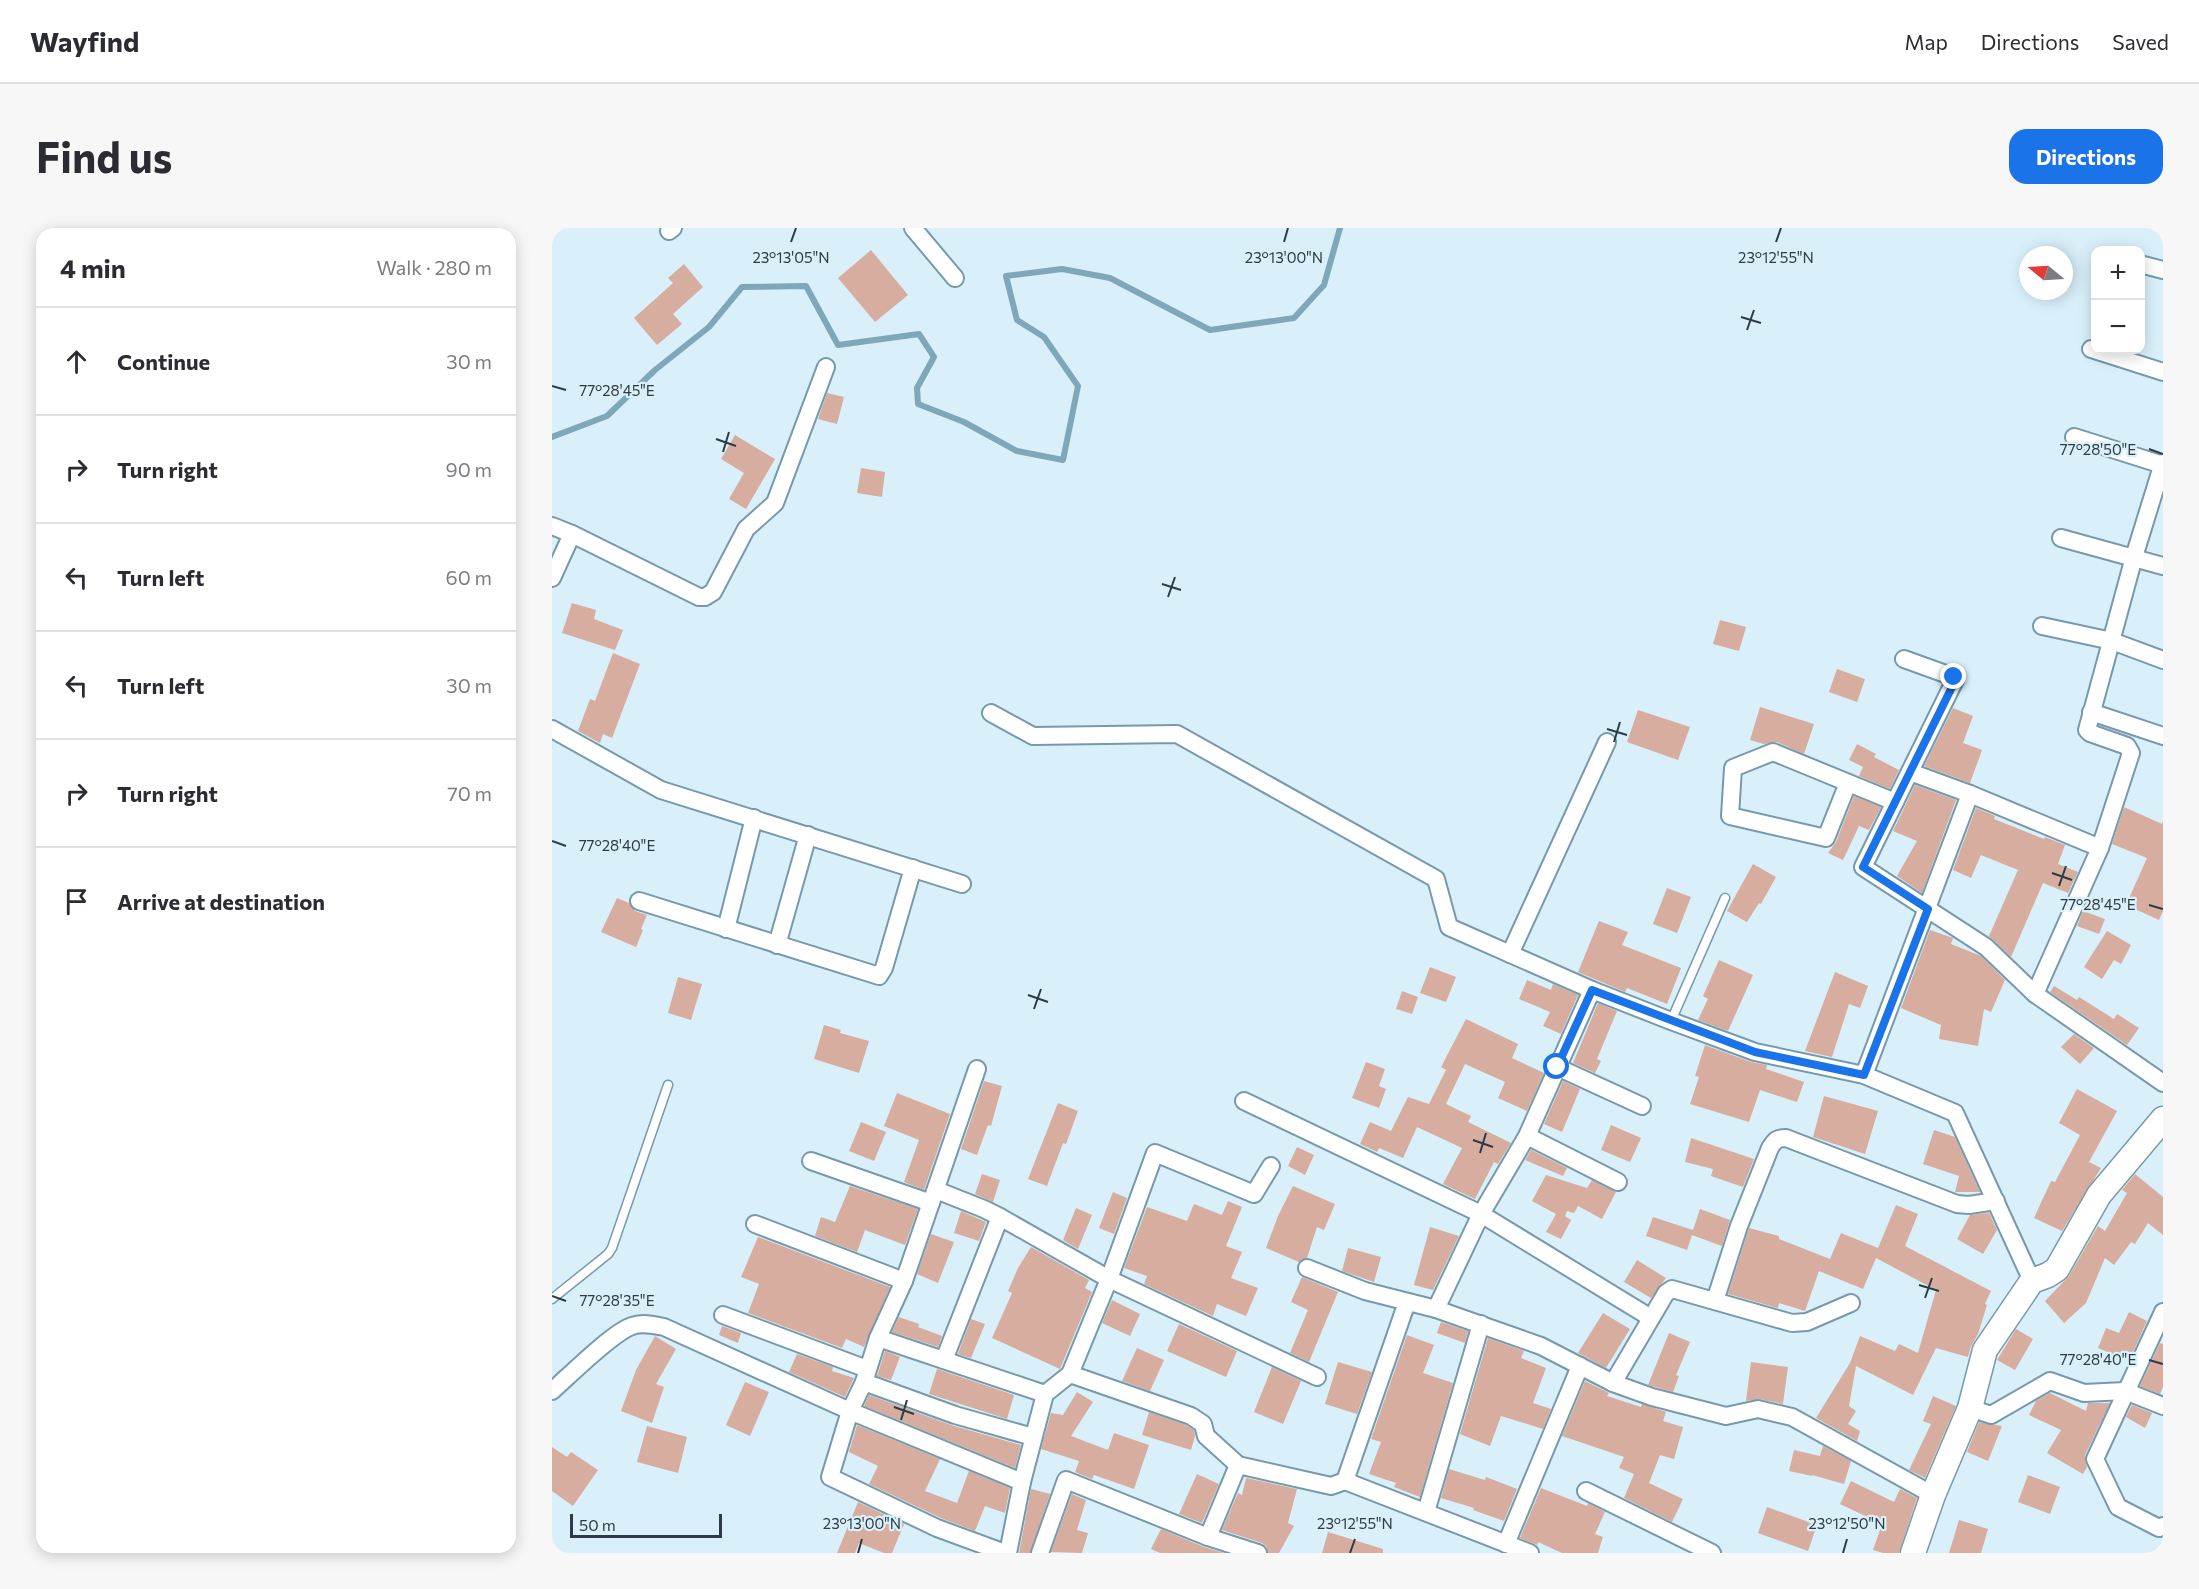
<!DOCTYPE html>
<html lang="en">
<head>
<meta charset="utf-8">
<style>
	:root { --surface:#fff; --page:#f7f7f7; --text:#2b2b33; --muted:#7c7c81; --line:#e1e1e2; --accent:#1a73e8 }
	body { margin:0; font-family:Commissioner,sans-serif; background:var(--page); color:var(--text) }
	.controls { position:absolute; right:18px; top:18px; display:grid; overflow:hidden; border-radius:12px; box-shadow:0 3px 15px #0003 }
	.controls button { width:54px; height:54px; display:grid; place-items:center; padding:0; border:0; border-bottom:2px solid var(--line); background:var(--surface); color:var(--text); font:30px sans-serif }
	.compass { position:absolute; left:1467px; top:18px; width:54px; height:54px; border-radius:50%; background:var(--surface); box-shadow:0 3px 15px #0003; rotate:288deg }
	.scale { position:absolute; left:18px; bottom:15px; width:152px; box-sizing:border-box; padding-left:6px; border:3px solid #2d3c44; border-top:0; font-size:16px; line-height:21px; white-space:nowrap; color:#2d3c44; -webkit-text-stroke:4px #d9f0fb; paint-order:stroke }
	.stop { position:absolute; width:18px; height:18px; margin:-14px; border:4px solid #1a73e8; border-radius:50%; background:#fff }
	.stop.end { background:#1a73e8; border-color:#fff; box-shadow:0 2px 6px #0008 }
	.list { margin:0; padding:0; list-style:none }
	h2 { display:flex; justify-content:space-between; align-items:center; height:78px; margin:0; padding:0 24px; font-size:26px }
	h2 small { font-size:20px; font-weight:400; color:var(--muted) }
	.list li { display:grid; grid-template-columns:39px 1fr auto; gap:18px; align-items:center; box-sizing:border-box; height:108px; padding:0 24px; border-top:2px solid var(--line) }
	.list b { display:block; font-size:22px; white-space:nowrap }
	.list em { font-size:20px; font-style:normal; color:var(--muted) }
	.icon { flex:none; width:33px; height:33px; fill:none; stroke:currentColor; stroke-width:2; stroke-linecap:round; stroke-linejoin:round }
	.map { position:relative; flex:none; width:1611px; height:1325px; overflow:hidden; border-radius:18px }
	header { display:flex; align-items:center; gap:36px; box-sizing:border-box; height:84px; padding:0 30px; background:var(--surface); border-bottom:2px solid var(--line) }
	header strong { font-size:28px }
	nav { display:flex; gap:33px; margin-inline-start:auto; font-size:21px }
	.intro { display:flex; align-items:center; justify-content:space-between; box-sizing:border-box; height:144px; padding:0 36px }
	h1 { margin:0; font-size:42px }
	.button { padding:15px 27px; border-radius:18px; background:var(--accent); color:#fff; font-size:21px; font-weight:700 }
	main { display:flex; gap:36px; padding:0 36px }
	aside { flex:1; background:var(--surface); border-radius:18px; box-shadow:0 3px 15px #0003 }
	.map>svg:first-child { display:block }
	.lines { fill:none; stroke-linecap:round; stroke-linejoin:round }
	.stream { stroke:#7ea7ba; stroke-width:6 }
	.building { fill:#d6ad9e }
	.service-casing { stroke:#769aab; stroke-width:11 }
	.minor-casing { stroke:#769aab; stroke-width:20 }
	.secondary-casing { stroke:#769aab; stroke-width:27 }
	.service { stroke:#fff; stroke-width:8 }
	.minor { stroke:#fff; stroke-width:16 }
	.secondary { stroke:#fff; stroke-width:24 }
	.route { stroke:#1a73e8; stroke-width:8 }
	.ticks { fill:none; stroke:#2d3c44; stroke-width:2 }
	.ticks-label { font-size:15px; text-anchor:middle; fill:#2d3c44; stroke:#d9f0fb; stroke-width:4.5; stroke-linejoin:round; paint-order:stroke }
</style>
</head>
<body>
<header>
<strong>Wayfind</strong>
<nav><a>Map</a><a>Directions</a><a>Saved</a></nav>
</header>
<div class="intro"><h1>Find us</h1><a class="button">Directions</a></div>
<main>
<aside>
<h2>4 min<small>Walk · 280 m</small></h2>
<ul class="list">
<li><svg class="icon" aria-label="ahead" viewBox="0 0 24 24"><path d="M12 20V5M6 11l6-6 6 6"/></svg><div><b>Continue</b></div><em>30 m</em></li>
<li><svg class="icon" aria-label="right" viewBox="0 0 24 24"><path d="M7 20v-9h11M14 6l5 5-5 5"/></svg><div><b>Turn right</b></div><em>90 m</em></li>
<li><svg class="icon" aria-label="left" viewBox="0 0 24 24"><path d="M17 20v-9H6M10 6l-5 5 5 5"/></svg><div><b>Turn left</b></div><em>60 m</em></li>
<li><svg class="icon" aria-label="left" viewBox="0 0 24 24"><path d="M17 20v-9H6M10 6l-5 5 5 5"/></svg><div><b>Turn left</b></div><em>30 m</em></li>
<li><svg class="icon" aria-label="right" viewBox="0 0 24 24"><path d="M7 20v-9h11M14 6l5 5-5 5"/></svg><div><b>Turn right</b></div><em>70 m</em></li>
<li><svg class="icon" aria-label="arrive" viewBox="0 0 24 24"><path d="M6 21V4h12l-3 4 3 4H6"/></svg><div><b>Arrive at destination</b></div></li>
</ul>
</aside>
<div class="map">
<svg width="1611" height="1325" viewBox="0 0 1611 1325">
	<rect width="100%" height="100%" fill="#d9f0fb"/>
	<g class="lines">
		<polyline class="stream" points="0,209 55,188 103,142 157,99 190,59 254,58 286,117 367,106 382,129 365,160 366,176 412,194 465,223 511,232 526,158 492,109 465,92 454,48 510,41 558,50 658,102 742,90 772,57 788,0"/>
	</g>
	<g class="building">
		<polygon points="319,22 356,67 323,94 286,50"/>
		<polygon points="132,36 151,59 121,86 130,96 105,117 82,90 121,55 116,50"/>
		<polygon points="275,165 292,169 285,196 266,191"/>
		<polygon points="183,207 223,231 194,281 177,271 192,245 169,231"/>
		<polygon points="309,240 333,244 330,269 305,265"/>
		<polygon points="20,375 44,382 42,391 71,402 63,422 10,405"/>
		<polygon points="1168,392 1194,399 1187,423 1161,416"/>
		<polygon points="61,425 88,436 60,510 51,506 48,515 26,503 38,471 43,473"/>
		<polygon points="1285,441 1313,451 1305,474 1277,464"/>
		<polygon points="1208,479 1262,496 1252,526 1225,514 1212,516 1198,512"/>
		<polygon points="1401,480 1421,488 1411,515 1430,522 1418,555 1372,538"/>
		<polygon points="1086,482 1138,499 1126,532 1075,514"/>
		<polygon points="1305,516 1324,526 1322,529 1347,542 1338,561 1307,548 1311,539 1297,532"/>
		<polygon points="1363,557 1404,572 1370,665 1345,648 1365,613 1341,603"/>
		<polygon points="1302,568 1329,579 1317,602 1307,598 1291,632 1276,625 1284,614"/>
		<polygon points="1572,579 1610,596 1611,593 1611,683 1607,692 1574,677 1595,630 1560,616"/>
		<polygon points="1424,580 1443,588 1442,591 1492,611 1493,609 1513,617 1506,636 1526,644 1516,665 1491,655 1459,729 1437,708 1466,642 1429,627 1419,650 1401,642"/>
		<polygon points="1201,636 1224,649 1209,676 1207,675 1195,694 1175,683"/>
		<polygon points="1115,660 1139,669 1125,705 1101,696"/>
		<polygon points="65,670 77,675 83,683 95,687 89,701 91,702 84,719 49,704"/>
		<polygon points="1531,683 1553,691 1547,706 1525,698"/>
		<polygon points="1047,693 1076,704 1070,717 1129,740 1115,776 1075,760 1073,764 1026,744"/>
		<polygon points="1378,702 1401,710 1399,716 1429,728 1453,752 1439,784 1432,781 1426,818 1387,811 1389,797 1349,780"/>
		<polygon points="1555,703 1579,717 1569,736 1562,732 1550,751 1532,739"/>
		<polygon points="1167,732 1201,747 1176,803 1146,792 1156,771 1151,768"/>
		<polygon points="878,739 904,749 894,774 868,765"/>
		<polygon points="1283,744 1316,758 1308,780 1297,776 1280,829 1253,823"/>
		<polygon points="126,749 150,756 139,792 116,785"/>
		<polygon points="975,752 999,762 1001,756 1026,767 1009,806 991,798 998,784 967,771"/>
		<polygon points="1502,758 1525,772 1527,769 1562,791 1565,786 1587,800 1575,817 1498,764"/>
		<polygon points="850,763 866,769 860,786 844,781"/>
		<polygon points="1046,775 1065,783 1045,831 1049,833 1043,845 1021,835"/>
		<polygon points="914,791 966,816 960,830 992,845 975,883 946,870 953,854 913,836 894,876 919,888 916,894 959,915 946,936 942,934 923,971 891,956 910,920 865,899 851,930 827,920 825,924 808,916 818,894 839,903 856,869 877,876 894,842 889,839"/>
		<polygon points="272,797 289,802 288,805 317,813 307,845 262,831"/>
		<polygon points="1522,806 1542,820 1528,836 1509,819"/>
		<polygon points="1153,817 1199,834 1215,837 1214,841 1252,854 1245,874 1208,862 1197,894 1138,876 1147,849 1143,848"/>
		<polygon points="814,834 833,841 827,858 834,861 827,880 800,870"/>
		<polygon points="432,853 450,858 439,898 436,897 425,927 409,921"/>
		<polygon points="1011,853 1028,861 1010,904 992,896"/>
		<polygon points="1525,861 1565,883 1537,934 1549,940 1510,1003 1482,990 1499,953 1503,954 1528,907 1507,895"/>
		<polygon points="345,865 398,886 372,962 352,954 367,912 332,898"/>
		<polygon points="1272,868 1326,883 1313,926 1261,909"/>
		<polygon points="506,875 526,883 514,916 511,915 495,958 476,951"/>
		<polygon points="309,894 334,904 322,933 297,923"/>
		<polygon points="1059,897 1089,910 1078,934 1049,922"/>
		<polygon points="1382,902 1403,909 1428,964 1403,964 1407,948 1371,936"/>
		<polygon points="1139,910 1202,931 1191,959 1159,948 1161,941 1133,934"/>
		<polygon points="745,919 762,927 753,947 736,938"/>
		<polygon points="979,922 1015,940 1011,948 973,932"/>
		<polygon points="430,946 448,952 441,974 423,966"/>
		<polygon points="1583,946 1611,969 1611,1007 1596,995 1583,1016 1579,1014 1562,1037 1553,1030 1534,1075 1512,1095 1493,1073 1517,1048 1546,998 1553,1003 1575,965 1570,962"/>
		<polygon points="994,947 1035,960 1040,952 1064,964 1050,991 1026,978 1022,985 1015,983 1013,988 1019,992 1009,1011 994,1004 1004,986 980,973"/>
		<polygon points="298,958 366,981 353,1017 313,1002 305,1024 263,1008 269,989 283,994"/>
		<polygon points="741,958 783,976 772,1002 765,999 755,1030 747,1034 714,1020 726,988"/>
		<polygon points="561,964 575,970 562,1006 547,1000"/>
		<polygon points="676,973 690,979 674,1018 690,1024 679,1050 706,1060 694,1088 665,1076 661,1088 592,1056 595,1048 572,1040 595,979 635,993 642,976 670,987"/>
		<polygon points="1344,977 1366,986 1353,1018 1439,1063 1433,1076 1435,1077 1426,1106 1419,1118 1416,1129 1384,1120 1361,1167 1304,1138 1297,1178 1304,1183 1296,1196 1308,1203 1305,1213 1264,1190 1298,1135 1308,1108 1343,1123 1347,1116 1366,1125 1384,1062 1324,1030 1311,1061 1267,1043 1253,1083 1227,1075 1226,1080 1176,1066 1197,1000 1227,1008 1227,1011 1278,1031 1289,1005 1326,1020"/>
		<polygon points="524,980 540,987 526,1021 511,1012"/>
		<polygon points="1148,981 1178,992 1170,1018 1140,1007 1135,1022 1094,1008 1101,989 1141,1002"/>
		<polygon points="409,983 434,994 427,1013 402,1005"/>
		<polygon points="1437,985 1445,1002 1431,1026 1405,1011 1418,987"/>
		<polygon points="878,999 907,1008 881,1062 862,1057"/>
		<polygon points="379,1006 402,1014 386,1055 365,1046"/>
		<polygon points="206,1009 338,1059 312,1119 294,1111 290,1120 196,1085 207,1056 189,1049"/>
		<polygon points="479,1019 537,1052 533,1060 540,1064 508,1141 440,1110 460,1065 456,1063 466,1040"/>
		<polygon points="796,1020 829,1029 822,1054 790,1043"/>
		<polygon points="1085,1032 1114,1050 1099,1070 1072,1054"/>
		<polygon points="750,1049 786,1064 757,1134 738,1125 756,1082 739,1074"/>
		<polygon points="560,1072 588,1086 578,1108 550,1095"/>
		<polygon points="1577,1084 1595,1093 1577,1133 1546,1120 1554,1100 1567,1105"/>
		<polygon points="1051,1085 1078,1101 1054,1140 1026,1125"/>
		<polygon points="347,1089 367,1096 366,1099 390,1108 386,1119 340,1104"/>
		<polygon points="419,1091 433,1096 419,1130 406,1126"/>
		<polygon points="889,1094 916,1103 913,1115 885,1105"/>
		<polygon points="627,1096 685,1123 674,1149 615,1123"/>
		<polygon points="170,1098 189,1105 186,1115 167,1107"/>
		<polygon points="1464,1101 1481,1111 1463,1142 1445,1132"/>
		<polygon points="1117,1105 1138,1114 1124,1147 1127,1148 1121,1164 1096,1157"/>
		<polygon points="855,1107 882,1117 871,1145 901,1155 868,1269 842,1259 844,1255 817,1246 829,1214 819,1211"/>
		<polygon points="103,1108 124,1121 104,1156 112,1159 100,1195 69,1183 84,1142"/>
		<polygon points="936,1110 972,1123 969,1130 994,1140 981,1175 999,1181 991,1201 949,1188 938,1218 908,1206"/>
		<polygon points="1608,1115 1611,1116 1611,1159 1608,1166 1588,1158"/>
		<polygon points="585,1120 612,1132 598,1163 570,1153"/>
		<polygon points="333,1123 348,1129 339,1152 325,1148"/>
		<polygon points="245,1126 281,1139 280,1143 302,1150 293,1169 237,1144"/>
		<polygon points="786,1134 820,1144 805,1186 773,1176"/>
		<polygon points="1199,1134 1236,1139 1231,1176 1208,1171 1194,1173"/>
		<polygon points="720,1139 749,1153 731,1196 702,1184"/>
		<polygon points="385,1141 462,1167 455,1191 377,1166"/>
		<polygon points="1033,1153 1057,1165 1055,1168 1089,1179 1090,1176 1114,1184 1111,1193 1131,1199 1122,1231 1108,1227 1097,1255 1131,1271 1120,1294 1072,1270 1082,1246 1067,1240 1072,1229 1010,1208"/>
		<polygon points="193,1154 217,1164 198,1208 174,1197"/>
		<polygon points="525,1164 541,1174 519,1208 556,1222 562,1205 597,1217 582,1261 542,1247 540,1251 523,1244 527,1233 489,1221 499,1185 511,1187"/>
		<polygon points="1498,1165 1534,1183 1536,1175 1558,1175 1533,1227 1533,1232 1535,1239 1531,1246 1495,1225 1509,1202 1477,1187 1484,1173"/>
		<polygon points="317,1167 399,1197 469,1217 463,1240 312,1178"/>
		<polygon points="1381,1168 1404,1178 1373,1250 1357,1242 1379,1196 1371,1193"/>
		<polygon points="1580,1177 1600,1185 1593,1200 1574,1189"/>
		<polygon points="597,1184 634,1197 642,1202 643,1208 639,1222 590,1207"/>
		<polygon points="1427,1194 1450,1198 1436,1233 1415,1224"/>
		<polygon points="305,1197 388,1231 373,1263 405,1275 417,1243 458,1260 453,1285 433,1278 423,1303 389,1290 317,1256 326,1238 297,1224"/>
		<polygon points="95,1198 135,1209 126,1245 85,1234"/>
		<polygon points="1271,1218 1299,1233 1292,1256 1260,1247 1260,1248 1237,1243 1242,1222 1268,1228"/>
		<polygon points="0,1219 15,1229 19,1224 46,1242 21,1278 0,1263"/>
		<polygon points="897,1241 933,1252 934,1249 965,1261 952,1293 921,1282 922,1280 889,1270"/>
		<polygon points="645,1246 667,1256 650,1295 627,1286"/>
		<polygon points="1476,1247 1508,1259 1498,1286 1466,1274"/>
		<polygon points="694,1250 745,1261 736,1295 742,1298 727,1325 716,1325 714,1318 710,1315 670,1302 686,1265 690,1267"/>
		<polygon points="1299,1253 1342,1274 1348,1261 1365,1270 1347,1325 1331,1325 1321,1322 1330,1296 1288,1276"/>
		<polygon points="989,1260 1035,1278 1036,1275 1053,1284 1043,1306 1051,1309 1046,1325 1010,1325 986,1314 985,1317 968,1310"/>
		<polygon points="479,1261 498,1266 478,1325 467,1325"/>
		<polygon points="520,1266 534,1272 525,1302 536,1305 530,1325 499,1324"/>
		<polygon points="306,1274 352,1296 340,1325 332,1325 307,1315 303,1325 285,1325"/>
		<polygon points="1215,1279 1265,1297 1256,1323 1206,1305"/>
		<polygon points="1407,1292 1436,1301 1429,1325 1397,1325"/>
		<polygon points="609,1301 652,1319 672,1325 608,1325 599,1321"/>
		<polygon points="776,1304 831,1321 831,1325 770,1325"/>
	</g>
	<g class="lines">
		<defs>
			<g id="service">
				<polyline points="1119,793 1173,670"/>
				<polyline points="0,1071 56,1026 60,1020 116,857"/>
			</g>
			<g id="minor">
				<polyline points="361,0 403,50"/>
				<polyline points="117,3 121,0"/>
				<polyline points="1588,36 1611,42"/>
				<polyline points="1539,121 1611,144"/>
				<polyline points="1522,209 1611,237"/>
				<polyline points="0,298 20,306"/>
				<polyline points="1509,310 1611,338"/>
				<polyline points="0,350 20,306 147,369 153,369 161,364 194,301 223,275 274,139"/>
				<polyline points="1490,398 1560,413 1611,432"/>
				<polyline points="1352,431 1402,449 1403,452 1311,639 1434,719 1483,766 1611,855"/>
				<polyline points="1539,484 1611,508"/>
				<polyline points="439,485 481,508 625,506 884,651 897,699 1040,762 1119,793 1203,824 1312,847 1403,885 1480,1053"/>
				<polyline points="0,501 109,562 410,656"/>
				<polyline points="1358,544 1418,566 1548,620"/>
				<polyline points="1296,555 1274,610 1178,588 1181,540 1221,524 1343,574"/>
				<polyline points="87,673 327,748 332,740 361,640"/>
				<polyline points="174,701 202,590"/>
				<polyline points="225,717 256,607"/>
				<polyline points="958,726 1055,514"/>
				<polyline points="1483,766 1548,620 1579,525 1575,518 1538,505 1535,502 1582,329 1611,235"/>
				<polyline points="1005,839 1090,878"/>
				<polyline points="425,841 352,1053 326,1110 312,1154 298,1183 278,1249 385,1300 453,1325"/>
				<polyline points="1312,847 1418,566"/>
				<polyline points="692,873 929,986 1099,1090"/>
				<polyline points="975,908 1066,954"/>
				<polyline points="259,933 379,975"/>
				<polyline points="384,962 432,981 448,989 392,1132"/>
				<polyline points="448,989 557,1051 765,1149"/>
				<polyline points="203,996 352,1053"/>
				<polyline points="755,1040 813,1063 884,1081 989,1118 1061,1155 1100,1169 1174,1188 1206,1181 1240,1189 1381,1267"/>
				<path d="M1163,1073L1187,998L1218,920C1223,912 1225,910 1234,910L1405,976L1417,977L1444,973"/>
				<polyline points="884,1081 929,986 975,908 1040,762"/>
				<polyline points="1611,1084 1543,1231 1566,1279 1607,1300 1611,1298"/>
				<polyline points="171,1087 315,1141"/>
				<polyline points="326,1110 493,1166"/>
				<polyline points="518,1146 639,1188 651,1196 654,1208 686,1237 779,1258 793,1253 978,1325"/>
				<polyline points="312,1154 403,1187 481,1209"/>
				<polyline points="1061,1155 1114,1065 1120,1061 1240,1095 1255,1094 1299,1075"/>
				<path d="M0,1163C17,1148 61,1104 80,1098C90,1094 102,1097 112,1099L298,1183L470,1254"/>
				<polyline points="1418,1180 1439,1187 1498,1153 1532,1165 1573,1163 1611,1178"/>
				<polyline points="793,1253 855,1074"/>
				<polyline points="1034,1263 1160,1325"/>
				<polyline points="874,1284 929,1096"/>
				<polyline points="656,1309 706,1325"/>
				<polyline points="954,1316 1028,1138"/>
				<polyline points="456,1325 470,1254 493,1166 518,1146 557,1051 603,925 702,966 719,938"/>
				<polyline points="488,1325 514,1252 656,1309 686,1237"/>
			</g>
			<polyline id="secondary" points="1361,1325 1381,1267 1418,1180 1433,1122 1480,1053 1496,1047 1505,1041 1547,967 1611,891"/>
		</defs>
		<use href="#service" class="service-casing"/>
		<use href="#minor" class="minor-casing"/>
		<use href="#secondary" class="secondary-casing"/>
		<use href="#service" class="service"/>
		<use href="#minor" class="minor"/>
		<use href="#secondary" class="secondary"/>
	</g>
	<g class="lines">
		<polyline class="route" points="1005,839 1040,762 1203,824 1312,847 1376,681 1311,639 1402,455 1402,449"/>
	</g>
	<path class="ticks" d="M239,14L244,0M732,14L736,0M1224,14L1229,0M1189,89L1209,95M1195,102L1202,82M0,158L14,162M164,211L184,218M1597,221L1611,226M171,224L177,204M610,356L629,362M616,369L623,349M1055,501L1075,507M1062,514L1068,494M0,613L14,618M1500,645L1520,652M1507,658L1514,638M1597,677L1611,681M476,767L496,774M482,781L489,761M921,912L941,919M928,925L934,905M1367,1057L1387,1063M0,1068L14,1073M1373,1070L1380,1050M1597,1132L1611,1136M342,1179L362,1186M349,1192L355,1172M306,1325L310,1311M798,1325L803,1311M1291,1325L1295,1311"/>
	<g class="ticks-label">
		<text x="239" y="35">23°13'05"N</text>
		<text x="732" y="35">23°13'00"N</text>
		<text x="1224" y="35">23°12'55"N</text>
		<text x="65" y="168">77°28'45"E</text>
		<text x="1546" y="227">77°28'50"E</text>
		<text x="65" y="623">77°28'40"E</text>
		<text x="1546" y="682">77°28'45"E</text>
		<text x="65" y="1078">77°28'35"E</text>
		<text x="1546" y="1137">77°28'40"E</text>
		<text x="310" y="1301">23°13'00"N</text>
		<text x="803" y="1301">23°12'55"N</text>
		<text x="1295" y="1301">23°12'50"N</text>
	</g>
</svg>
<div class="controls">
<button>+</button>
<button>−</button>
</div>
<svg class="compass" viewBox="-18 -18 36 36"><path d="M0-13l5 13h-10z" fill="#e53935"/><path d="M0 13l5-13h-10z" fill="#7c7c81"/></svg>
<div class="scale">50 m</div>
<div class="stop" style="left:1005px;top:839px"></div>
<div class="stop end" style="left:1402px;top:449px"></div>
</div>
</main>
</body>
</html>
